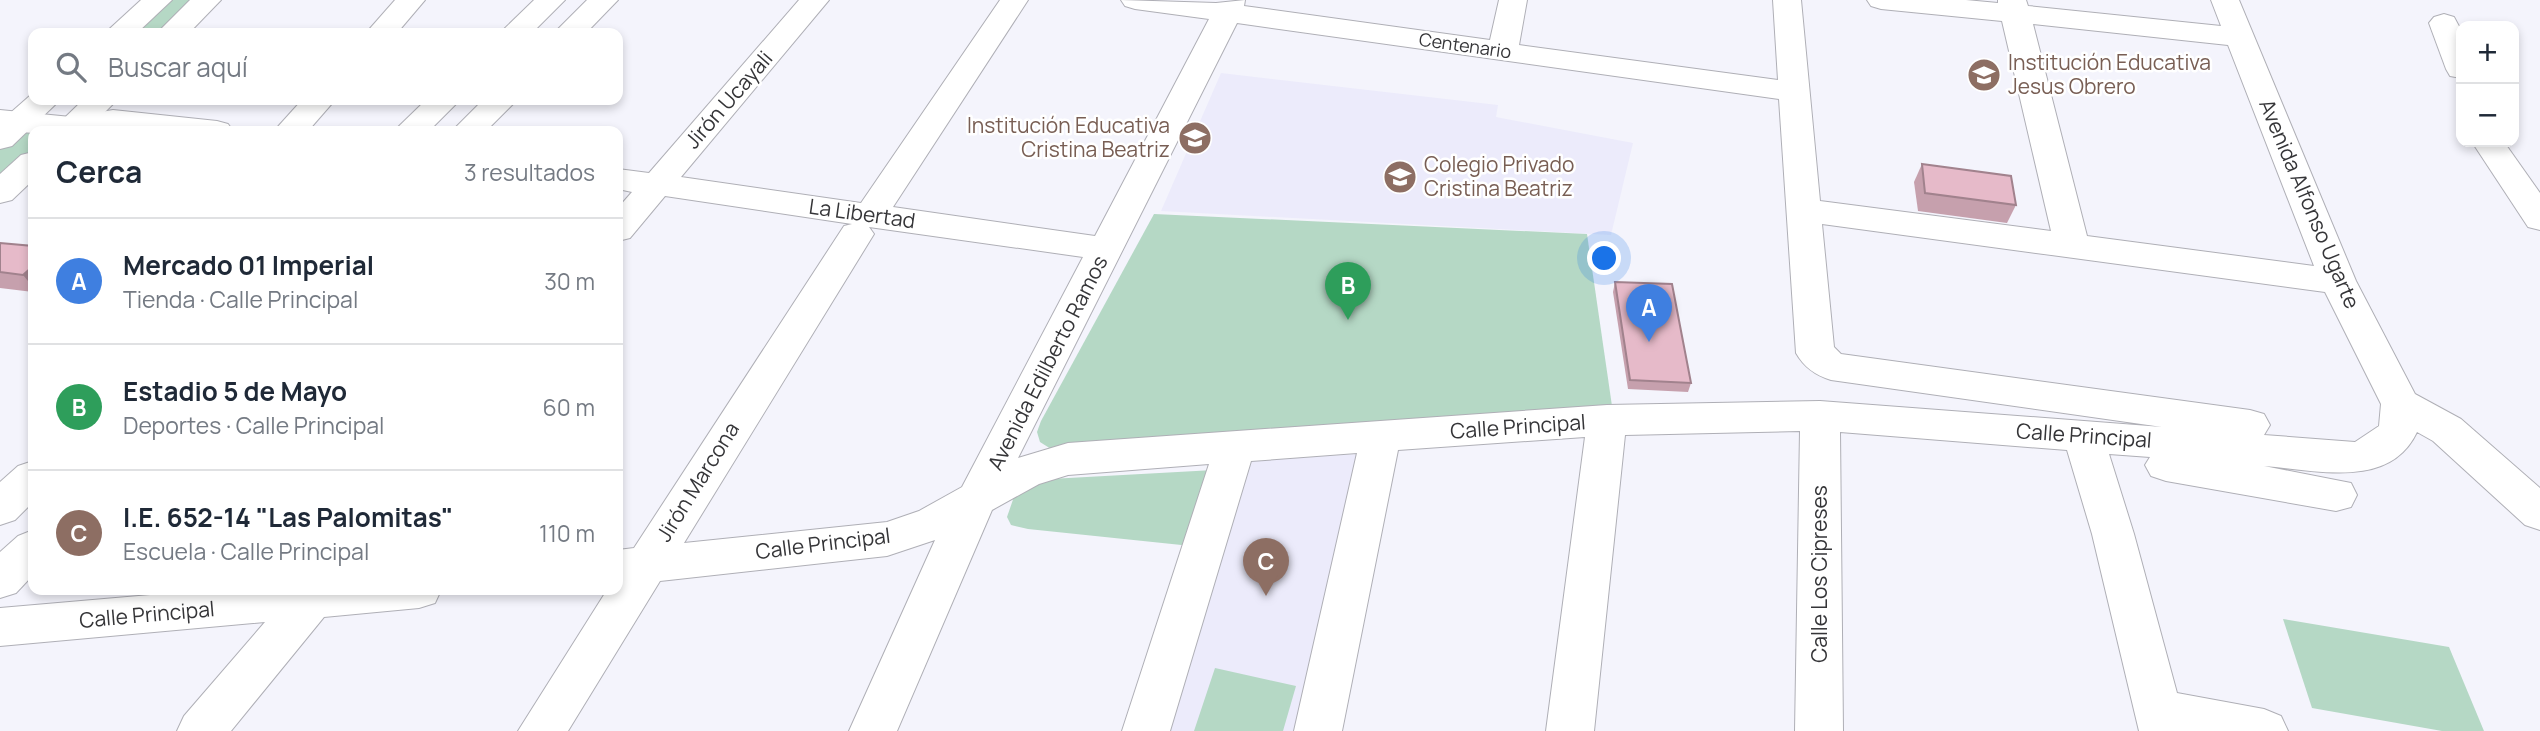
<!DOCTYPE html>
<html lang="es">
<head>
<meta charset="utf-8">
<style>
	:root { --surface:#fff; --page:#f2f2f3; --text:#1f2937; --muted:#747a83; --line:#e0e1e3; --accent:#d93025 }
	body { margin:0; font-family:Manrope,sans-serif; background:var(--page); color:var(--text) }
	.controls { position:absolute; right:21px; top:21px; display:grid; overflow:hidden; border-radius:14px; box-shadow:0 4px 10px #0003 }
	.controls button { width:63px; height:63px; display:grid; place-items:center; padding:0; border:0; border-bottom:2px solid var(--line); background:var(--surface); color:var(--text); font:35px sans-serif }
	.you { position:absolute; left:1605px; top:259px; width:24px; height:24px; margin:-18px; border:5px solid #fff; border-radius:50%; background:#1a73e8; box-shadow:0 0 0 10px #1a73e833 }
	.badge { display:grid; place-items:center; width:46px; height:46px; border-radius:50%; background:var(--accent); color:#fff; font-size:23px; font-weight:700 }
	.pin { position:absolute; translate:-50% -58px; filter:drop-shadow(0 2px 4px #0008) }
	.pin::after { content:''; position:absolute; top:37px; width:24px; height:21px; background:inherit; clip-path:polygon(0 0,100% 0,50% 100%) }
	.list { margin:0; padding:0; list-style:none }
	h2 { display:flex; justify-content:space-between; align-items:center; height:91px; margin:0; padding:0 28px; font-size:30px }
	h2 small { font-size:23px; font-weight:400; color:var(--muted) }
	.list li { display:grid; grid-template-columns:46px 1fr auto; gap:21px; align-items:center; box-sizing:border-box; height:126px; padding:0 28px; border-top:2px solid var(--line) }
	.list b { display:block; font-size:26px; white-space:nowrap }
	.list p { margin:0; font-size:23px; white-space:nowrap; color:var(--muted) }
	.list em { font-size:23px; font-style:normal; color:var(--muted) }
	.icon { flex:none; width:38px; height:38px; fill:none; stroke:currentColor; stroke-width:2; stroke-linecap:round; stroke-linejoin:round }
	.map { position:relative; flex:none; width:2540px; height:731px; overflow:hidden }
	.search { position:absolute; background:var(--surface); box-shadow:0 4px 10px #0003; left:28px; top:28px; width:595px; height:77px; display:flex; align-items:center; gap:18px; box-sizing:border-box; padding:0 24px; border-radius:14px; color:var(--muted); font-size:26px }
	.panel { position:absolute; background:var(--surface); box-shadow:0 4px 10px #0003; left:28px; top:126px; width:595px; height:469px; border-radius:14px }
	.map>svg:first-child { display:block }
	.built { fill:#ecebfb }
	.green { fill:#b5d8c5 }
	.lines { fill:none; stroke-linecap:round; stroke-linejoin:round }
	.minor-casing { stroke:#afafb6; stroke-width:2 }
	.major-casing { stroke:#afafb6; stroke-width:2 }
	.minor { fill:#fff; fill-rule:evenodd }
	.major { fill:#fff; fill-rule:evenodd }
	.wall { fill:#c6a0ad }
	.shaded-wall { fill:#a1828d }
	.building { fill:#e6bac9; stroke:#a1828d; stroke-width:2 }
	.labels { text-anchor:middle; stroke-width:5; stroke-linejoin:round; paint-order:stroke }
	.far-street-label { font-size:18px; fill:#353538; stroke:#fff }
	.education-label { font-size:21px; fill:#785e54; stroke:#fff; text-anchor:start }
	.street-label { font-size:21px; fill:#353538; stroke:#fff }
</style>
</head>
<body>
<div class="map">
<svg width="2540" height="731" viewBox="0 0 2540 731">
	<rect width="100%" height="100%" fill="#f4f4fc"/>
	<g class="built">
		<polygon points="1221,73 1498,105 1496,117 1633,143 1611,235 1161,211"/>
		<polygon points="1361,454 1299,731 1162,731 1245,461"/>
	</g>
	<g class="green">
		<polygon points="165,0 199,0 164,33 127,33"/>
		<polygon points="33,131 33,150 0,180 0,147 16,133"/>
		<polygon points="1154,214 1587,234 1612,406 1051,449 1040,442 1037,432 1041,421"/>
		<polygon points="1214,470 1191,546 1028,529 1011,525 1007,517 1017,488 1032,480"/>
		<polygon points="2283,619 2449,647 2484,731 2442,731 2312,708"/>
		<polygon points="1215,668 1296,686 1283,731 1194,731"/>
	</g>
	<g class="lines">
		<defs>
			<g id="minor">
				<polygon points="395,0 425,0 397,33 366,33"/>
				<path d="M799,0H829L681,177L861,203L1000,0H1028L893,207L1095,236L1209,19L1135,9L1125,6L1121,0L1216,3L1245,0L1244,6L1490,40L1499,0H1527L1519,45L1778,80L1773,0H1801L1820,201L2051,231L2002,21L1881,9L1871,6L1867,0H1966L1998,3V0H2026L2028,6L2221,26L2211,0H2239L2356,281L2415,394L2461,419L2540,488V530L2525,525L2433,441L2417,432C2390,490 2316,470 2264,466L2351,483L2357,495L2351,507L2336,511L2166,481L2151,476L2145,465L2150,457L2109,454L2134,534L2177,693L2264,709L2281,716L2288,731H2139L2092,534L2067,450L1840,432L1843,731H1795L1800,431L1625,435L1594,731H1546L1585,437L1398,450L1342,731H1294L1357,453L1251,461L1170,731H1122L1209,464L1068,475L1039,484L992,510L897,731H849L935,540L887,556L660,581L568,731H518L607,590H618V550L634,548L844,226L852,224L665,196L630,238L618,241V208L632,192L618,189V169L649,173ZM1237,23L1779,99L1796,353C1804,367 1815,375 1831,380L2162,427L1820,401L1607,405L1068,443L1018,458ZM2033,24L2228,45L2314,266L2087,236ZM1822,224L2325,292L2381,404L2379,426L2355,442L2264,435L2270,425L2264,414L2250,410L1841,354L1834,347ZM869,227L1083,257L962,487L919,511L887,522L684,543L874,234Z"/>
				<polygon points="2444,14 2454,17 2461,30 2461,78 2450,76 2446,69 2429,23 2434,17"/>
				<polygon points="302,100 335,100 308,131 274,131"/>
				<polygon points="0,110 71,117 113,110 217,121 228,124 233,131 113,130 33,133 0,130"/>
				<polygon points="2472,142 2504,142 2540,193 2540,230 2528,227"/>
				<polygon points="208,590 441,590 435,603 419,608 324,617 231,731 177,731 184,716 265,622 0,646 0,608"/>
			</g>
			<g id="major">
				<polygon points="141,0 172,0 137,33 105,33"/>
				<polygon points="190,0 221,0 189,33 157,33"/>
				<polygon points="534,0 565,0 532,33 500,33"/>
				<polygon points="587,0 618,0 586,33 554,33"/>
				<polygon points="33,93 33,100 60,100 12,146 0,149 0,122"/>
				<polygon points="83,100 117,100 86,131 51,131"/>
				<polygon points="426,100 460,100 429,131 394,131"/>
				<polygon points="483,100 517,100 486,131 452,131"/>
				<polygon points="33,152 33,180 12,200 0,203 0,174 21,155"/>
				<polygon points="33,461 33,502 15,520 0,525 0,482 18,466"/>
				<polygon points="33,530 33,575 16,593 0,598 0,552 18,536"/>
			</g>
		</defs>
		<use href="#minor" class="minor-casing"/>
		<use href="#major" class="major-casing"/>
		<use href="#minor" class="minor"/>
		<use href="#major" class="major"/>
	</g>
	<g class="wall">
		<polygon points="1922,164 2016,205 2007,223 1918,211 1914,182"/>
		<polygon points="0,243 33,246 33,292 0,288"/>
		<polygon points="1615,282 1691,383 1688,392 1628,389 1613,292"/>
	</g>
	<polygon class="shaded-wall" points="33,266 33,287 23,275"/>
	<g class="building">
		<polygon points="1922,164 2011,176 2016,205 1925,193"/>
		<polygon points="0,243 33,246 33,266 23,275 0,272"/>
		<polygon points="1615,282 1672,284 1691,383 1630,380"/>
	</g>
	<defs>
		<symbol id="school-disc" viewBox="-11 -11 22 22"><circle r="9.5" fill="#8d6e63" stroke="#fff"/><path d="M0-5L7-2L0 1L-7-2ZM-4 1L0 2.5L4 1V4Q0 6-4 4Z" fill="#fff"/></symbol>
	</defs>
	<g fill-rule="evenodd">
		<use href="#school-disc" x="1965" y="56" width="38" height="38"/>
		<use href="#school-disc" x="1176" y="119" width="38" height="38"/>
		<use href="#school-disc" x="1381" y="158" width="38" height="38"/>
	</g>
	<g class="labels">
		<g class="far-street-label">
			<text transform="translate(1465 46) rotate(8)" y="6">Centenario</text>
		</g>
		<g class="education-label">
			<text x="2008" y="70">Institución Educativa<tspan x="2008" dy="24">Jesus Obrero</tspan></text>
			<text x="1170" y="133" text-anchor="end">Institución Educativa<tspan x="1170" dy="24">Cristina Beatriz</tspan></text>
			<text x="1424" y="172">Colegio Privado<tspan x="1424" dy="24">Cristina Beatriz</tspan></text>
		</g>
		<g class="street-label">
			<text transform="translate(729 100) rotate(-49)" y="7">Jirón Ucayali</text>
			<text transform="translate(2309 204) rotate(67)" y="7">Avenida Alfonso Ugarte</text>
			<text transform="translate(862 214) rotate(8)" y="7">La Libertad</text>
			<text transform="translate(1048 363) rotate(-63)" y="7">Avenida Edilberto Ramos</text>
			<text transform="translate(1518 427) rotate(-4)" y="7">Calle Principal</text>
			<text transform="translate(2084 436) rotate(4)" y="7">Calle Principal</text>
			<text transform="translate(698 482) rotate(-58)" y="7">Jirón Marcona</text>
			<text transform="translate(823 544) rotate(-7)" y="7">Calle Principal</text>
			<text transform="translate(1820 574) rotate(-90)" y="7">Calle Los Cipreses</text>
			<text transform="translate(147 615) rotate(-5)" y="7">Calle Principal</text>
		</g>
	</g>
</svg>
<div class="controls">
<button>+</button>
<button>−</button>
</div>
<div class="you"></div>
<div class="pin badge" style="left:1649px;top:342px;background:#3f7fe0">A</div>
<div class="pin badge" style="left:1348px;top:320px;background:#2e9e5b">B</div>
<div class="pin badge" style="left:1266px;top:596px;background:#8d6e63">C</div>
<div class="search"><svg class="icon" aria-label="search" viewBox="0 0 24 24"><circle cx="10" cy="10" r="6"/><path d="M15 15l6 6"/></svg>Buscar aquí</div>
<section class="panel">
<h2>Cerca<small>3 resultados</small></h2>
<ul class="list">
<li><span class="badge" style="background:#3f7fe0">A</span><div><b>Mercado 01 Imperial</b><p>Tienda · Calle Principal</p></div><em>30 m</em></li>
<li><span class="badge" style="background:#2e9e5b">B</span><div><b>Estadio 5 de Mayo</b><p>Deportes · Calle Principal</p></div><em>60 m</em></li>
<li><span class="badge" style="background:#8d6e63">C</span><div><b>I.E. 652-14 &quot;Las Palomitas&quot;</b><p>Escuela · Calle Principal</p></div><em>110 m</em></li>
</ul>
</section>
</div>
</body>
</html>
